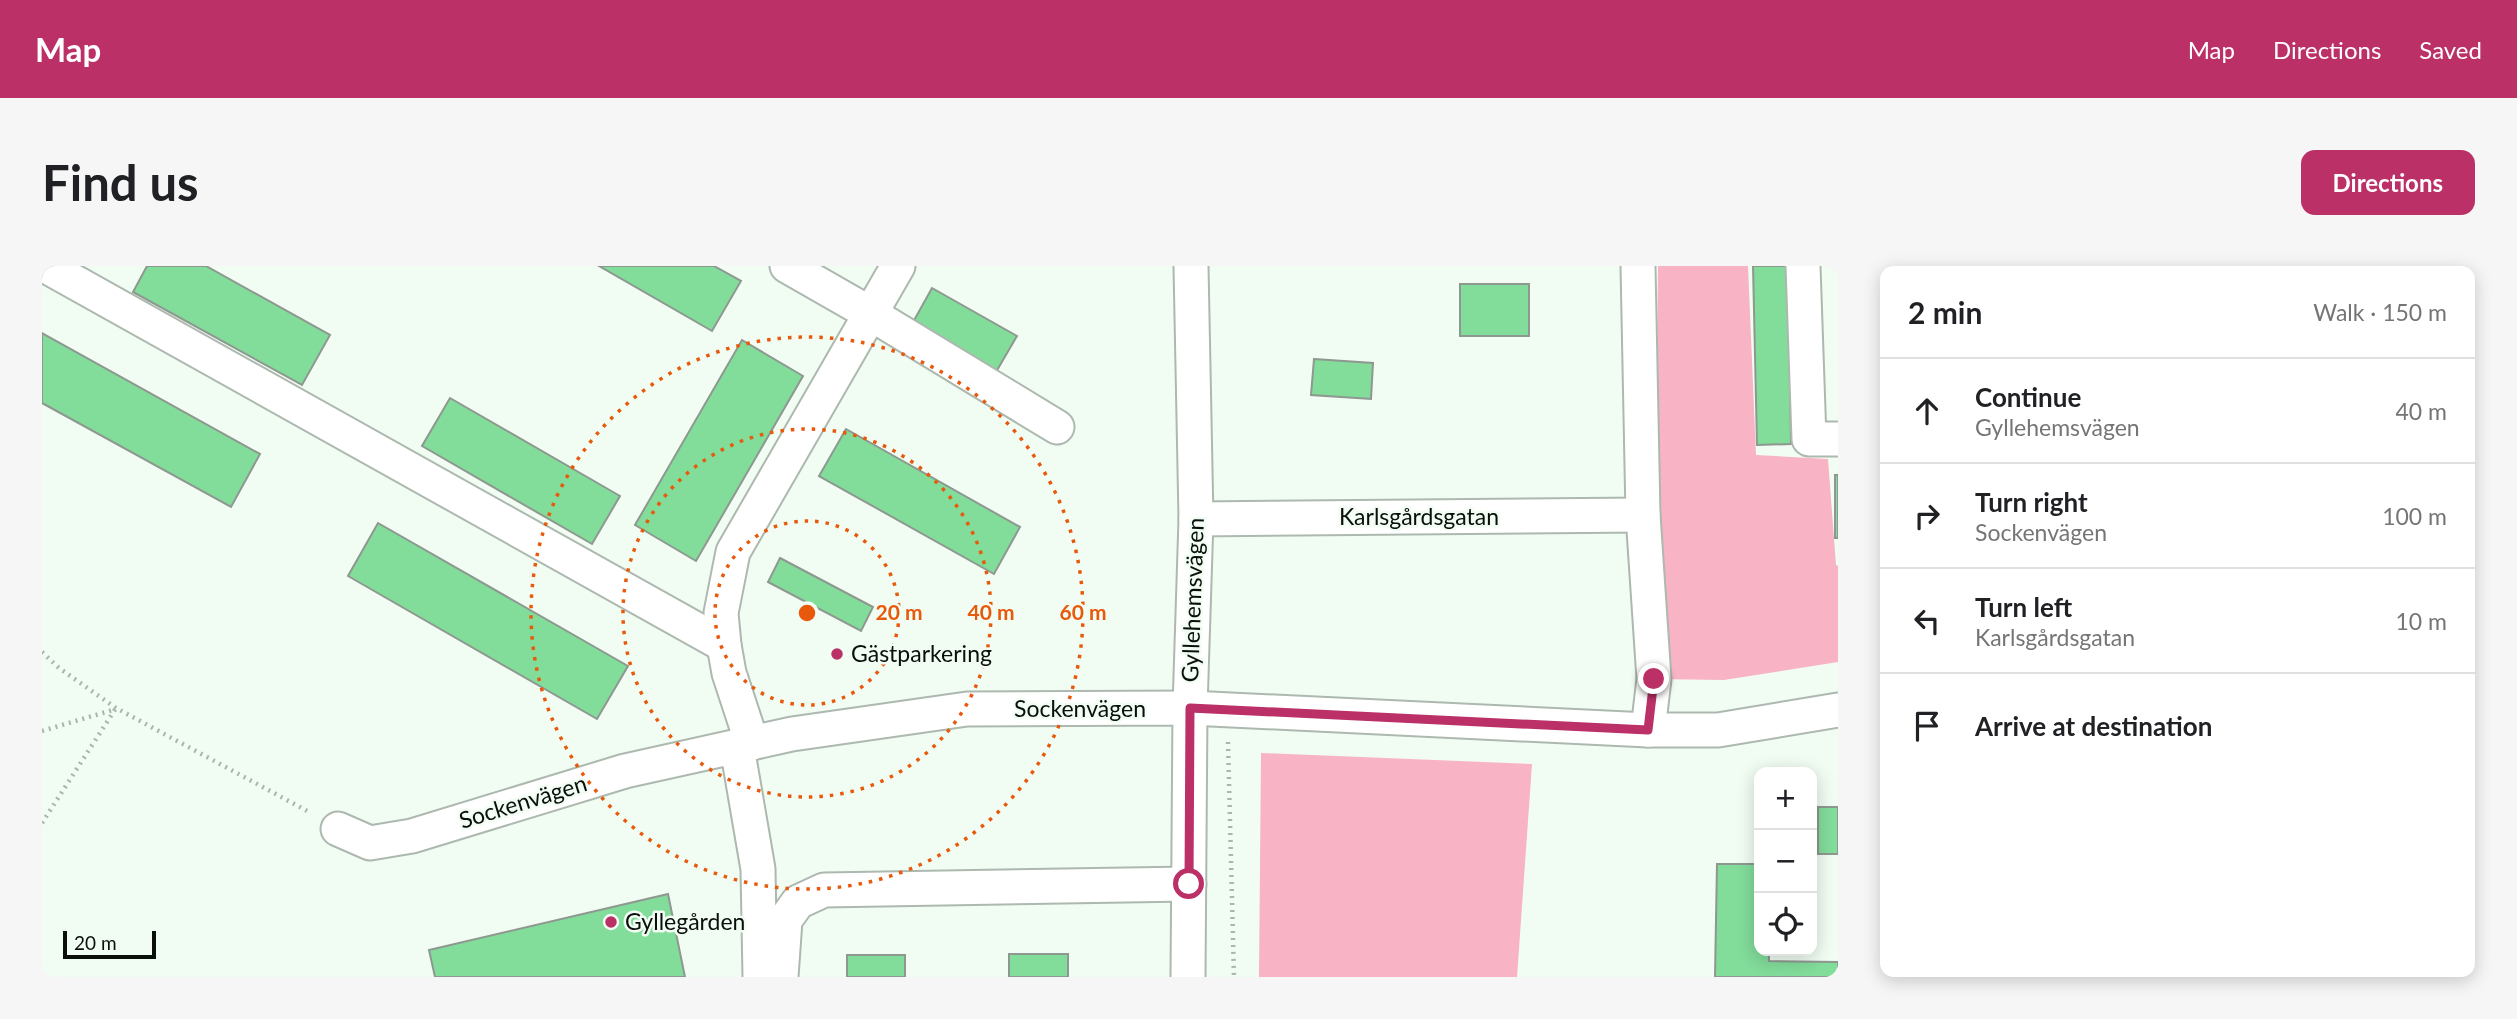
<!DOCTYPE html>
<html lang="en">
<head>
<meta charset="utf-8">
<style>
	:root { --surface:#fff; --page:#f6f6f6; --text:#202124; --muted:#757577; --line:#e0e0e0; --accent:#bb3067 }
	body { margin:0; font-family:Lato,sans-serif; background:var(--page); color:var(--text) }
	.controls { position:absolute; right:21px; bottom:21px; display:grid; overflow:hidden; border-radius:14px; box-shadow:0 4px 18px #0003 }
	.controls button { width:63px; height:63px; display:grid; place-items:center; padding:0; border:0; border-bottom:2px solid var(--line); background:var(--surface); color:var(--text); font:35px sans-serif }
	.scale { position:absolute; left:21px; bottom:18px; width:93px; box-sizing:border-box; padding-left:7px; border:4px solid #0b0f0c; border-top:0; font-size:19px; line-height:24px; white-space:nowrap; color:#0b0f0c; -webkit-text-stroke:5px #f1fdf3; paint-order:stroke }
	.stop { position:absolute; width:21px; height:21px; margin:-16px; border:5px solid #bb3067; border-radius:50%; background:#fff }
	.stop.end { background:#bb3067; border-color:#fff; box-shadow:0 2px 7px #0008 }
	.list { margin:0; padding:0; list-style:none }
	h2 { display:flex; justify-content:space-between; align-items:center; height:91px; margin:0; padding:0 28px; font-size:30px }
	h2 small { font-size:23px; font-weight:400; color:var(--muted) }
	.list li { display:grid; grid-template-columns:46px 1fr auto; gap:21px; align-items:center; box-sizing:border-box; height:105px; padding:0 28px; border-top:2px solid var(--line) }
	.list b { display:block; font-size:26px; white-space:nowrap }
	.list p { margin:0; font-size:23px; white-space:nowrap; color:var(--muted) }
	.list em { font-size:23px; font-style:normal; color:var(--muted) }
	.icon { flex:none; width:38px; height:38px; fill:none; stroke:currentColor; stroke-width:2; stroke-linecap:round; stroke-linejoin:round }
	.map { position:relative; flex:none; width:1796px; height:711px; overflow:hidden; border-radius:14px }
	header { display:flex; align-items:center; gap:42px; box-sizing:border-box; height:98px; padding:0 35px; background:var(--accent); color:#fff }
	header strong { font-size:33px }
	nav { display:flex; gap:38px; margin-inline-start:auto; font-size:24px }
	.intro { display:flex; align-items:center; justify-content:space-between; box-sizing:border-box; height:168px; padding:0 42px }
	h1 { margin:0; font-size:49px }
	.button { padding:18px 32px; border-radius:14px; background:var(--accent); color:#fff; font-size:24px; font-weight:700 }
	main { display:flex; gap:42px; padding:0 42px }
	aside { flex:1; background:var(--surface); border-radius:14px; box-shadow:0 4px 18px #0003 }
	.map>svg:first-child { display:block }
	.green { fill:#f8b3c5 }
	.building { fill:#82dc9a; stroke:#8e9890; stroke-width:2 }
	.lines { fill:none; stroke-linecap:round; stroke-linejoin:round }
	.minor-casing { stroke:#adb8af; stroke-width:37 }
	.path { stroke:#abb4ad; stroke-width:4.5; stroke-dasharray:2 5; stroke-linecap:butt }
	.minor { stroke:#fff; stroke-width:33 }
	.route { stroke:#bb3067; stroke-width:9 }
	.ring { fill:none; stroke:#e8590c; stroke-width:3.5; stroke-dasharray:3.5 7 }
	.poi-dot { fill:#bb3067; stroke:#f1fdf3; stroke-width:2.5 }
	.labels { text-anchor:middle; stroke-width:5; stroke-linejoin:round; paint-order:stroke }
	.street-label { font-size:23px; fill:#0b0f0c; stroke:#f1fdf3 }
	.poi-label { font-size:23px; fill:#0b0f0c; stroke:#f1fdf3; text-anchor:start }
	.centre { fill:#e8590c; stroke:#f1fdf3; stroke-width:3.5 }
	.ring-label { font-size:21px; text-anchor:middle; font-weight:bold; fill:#e8590c; stroke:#f1fdf3; stroke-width:5; stroke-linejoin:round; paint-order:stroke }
</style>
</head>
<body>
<header>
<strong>Map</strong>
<nav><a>Map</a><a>Directions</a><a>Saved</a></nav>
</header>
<div class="intro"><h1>Find us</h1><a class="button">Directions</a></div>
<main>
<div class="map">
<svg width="1796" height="711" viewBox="0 0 1796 711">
	<rect width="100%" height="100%" fill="#f1fdf3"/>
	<g class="green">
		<polygon points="1616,0 1706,0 1714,189 1786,193 1794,299 1796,300 1796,396 1682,414 1612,413"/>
		<polygon points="1219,487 1490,498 1475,711 1217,711"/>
	</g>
	<g class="building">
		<polygon points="105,0 164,0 288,69 260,119 91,26"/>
		<polygon points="557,0 672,0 699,15 670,65"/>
		<polygon points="1711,0 1746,0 1749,178 1715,179"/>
		<rect x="1418" y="18" width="69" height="52"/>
		<polygon points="890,22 975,70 950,113 866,65"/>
		<polygon points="0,67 218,188 189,241 0,137"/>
		<polygon points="700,74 761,110 654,295 593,259"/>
		<polygon points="1272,93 1331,97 1329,133 1269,129"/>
		<polygon points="408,132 578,230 550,278 380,180"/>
		<polygon points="804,163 978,261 952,308 777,210"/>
		<rect x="1793" y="209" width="3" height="63"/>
		<polygon points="336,257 586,400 555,453 306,310"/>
		<polygon points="738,292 831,341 819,365 726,316"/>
		<rect x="1776" y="541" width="20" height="47"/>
		<polygon points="1675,598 1717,598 1717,685 1727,685 1727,695 1796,696 1796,711 1673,711"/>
		<polygon points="626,628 643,711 393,711 387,684"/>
		<rect x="967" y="688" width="59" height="23"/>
		<rect x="805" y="689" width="58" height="22"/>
	</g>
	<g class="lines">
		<defs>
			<g id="minor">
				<polyline points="4,0 682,379"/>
				<polyline points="745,0 829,48 1015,161"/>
				<polyline points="1596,0 1601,249 1612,413 1606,464"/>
				<polyline points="1761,0 1767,173 1796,173"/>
				<polyline points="1154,253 1601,249"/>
				<polyline points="710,477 687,407 682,379 679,347 691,286 856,0"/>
				<polyline points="695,481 716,603 718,711"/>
				<polyline points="296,563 328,577 370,570 583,505 750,468 925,443 1148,442 1606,464 1676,464 1796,444"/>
				<polyline points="739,711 743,654 756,636 782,624 1147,618"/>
				<polyline points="1146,711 1148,442 1154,253 1149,0"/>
			</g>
		</defs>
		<use href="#minor" class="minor-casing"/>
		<g class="path">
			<polyline points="0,386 17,402 74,442 269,547"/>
			<polyline points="0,465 74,443"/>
			<polyline points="1186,476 1192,711"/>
			<polyline points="0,557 74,442"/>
		</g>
		<use href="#minor" class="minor"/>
	</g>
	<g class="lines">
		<polyline class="route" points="1147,618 1148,442 1606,464 1612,413"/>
	</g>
	<g class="ring">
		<circle cx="765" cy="347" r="92"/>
		<circle cx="765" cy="347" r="184"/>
		<circle cx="765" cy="347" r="276"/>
	</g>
	<g class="poi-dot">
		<circle cx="795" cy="388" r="7"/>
		<circle cx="569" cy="656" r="7"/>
	</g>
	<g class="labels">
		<g class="street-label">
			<text x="1377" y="259">Karlsgårdsgatan</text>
			<text transform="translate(1151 334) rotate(-88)" y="8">Gyllehemsvägen</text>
			<text x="1038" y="451">Sockenvägen</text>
			<text transform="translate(481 536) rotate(-17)" y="8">Sockenvägen</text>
		</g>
		<g class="poi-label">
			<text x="809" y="396">Gästparkering</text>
			<text x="583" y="664">Gyllegården</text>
		</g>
	</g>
	<circle cx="765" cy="347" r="10" class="centre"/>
	<g class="ring-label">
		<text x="857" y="354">20 m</text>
		<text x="949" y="354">40 m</text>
		<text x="1041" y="354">60 m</text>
	</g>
</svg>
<div class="controls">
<button>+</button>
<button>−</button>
<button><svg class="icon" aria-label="locate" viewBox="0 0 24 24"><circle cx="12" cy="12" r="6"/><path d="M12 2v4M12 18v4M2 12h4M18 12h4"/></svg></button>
</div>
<div class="scale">20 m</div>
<div class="stop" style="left:1147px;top:618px"></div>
<div class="stop end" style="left:1612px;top:413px"></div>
</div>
<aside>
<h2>2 min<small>Walk · 150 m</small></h2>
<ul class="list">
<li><svg class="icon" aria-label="ahead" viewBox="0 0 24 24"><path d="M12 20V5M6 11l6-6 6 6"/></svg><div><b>Continue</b><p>Gyllehemsvägen</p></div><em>40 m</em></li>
<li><svg class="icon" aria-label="right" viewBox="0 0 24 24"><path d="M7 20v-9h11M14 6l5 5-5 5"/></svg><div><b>Turn right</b><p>Sockenvägen</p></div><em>100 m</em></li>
<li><svg class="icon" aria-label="left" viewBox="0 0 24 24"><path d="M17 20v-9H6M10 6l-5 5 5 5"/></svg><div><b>Turn left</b><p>Karlsgårdsgatan</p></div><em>10 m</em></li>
<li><svg class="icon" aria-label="arrive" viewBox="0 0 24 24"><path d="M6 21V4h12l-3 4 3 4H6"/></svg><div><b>Arrive at destination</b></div></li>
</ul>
</aside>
</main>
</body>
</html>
